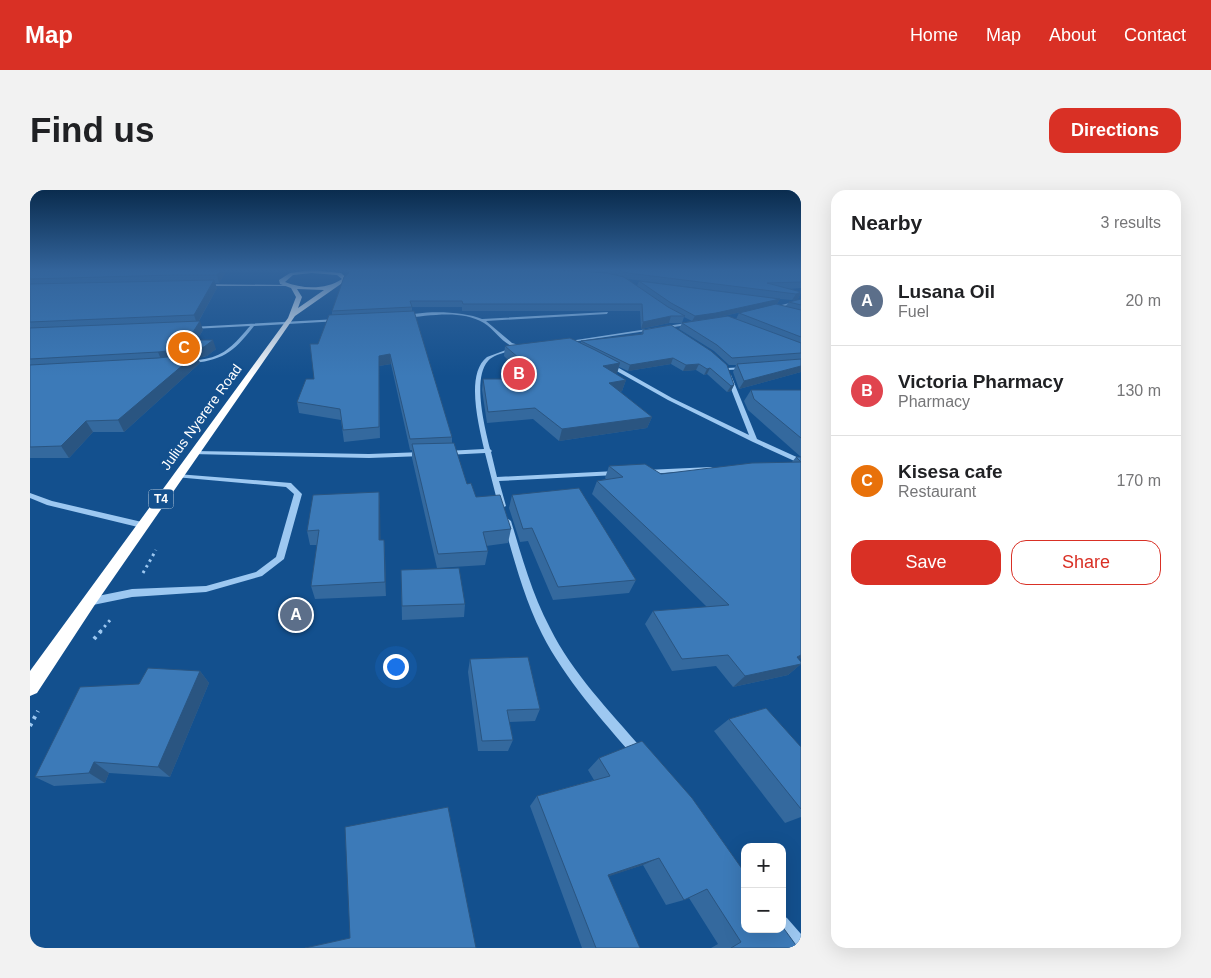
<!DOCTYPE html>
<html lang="en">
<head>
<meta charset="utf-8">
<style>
	:root { --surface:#fff; --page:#f2f2f2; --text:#202124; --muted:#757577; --line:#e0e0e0; --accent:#d93025 }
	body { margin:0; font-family:Helvetica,sans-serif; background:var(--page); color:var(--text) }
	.controls { position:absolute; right:15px; bottom:15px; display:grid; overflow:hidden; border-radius:10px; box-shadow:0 5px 20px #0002 }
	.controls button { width:45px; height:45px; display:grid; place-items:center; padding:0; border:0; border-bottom:1px solid var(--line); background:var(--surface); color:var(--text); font:25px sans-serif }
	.you { position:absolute; left:365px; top:476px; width:18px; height:18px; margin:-12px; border:4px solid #fff; border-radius:50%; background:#1a73e8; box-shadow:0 0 0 8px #1a73e833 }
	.badge { display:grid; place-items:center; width:32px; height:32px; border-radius:50%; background:var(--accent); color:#fff; font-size:16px; font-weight:700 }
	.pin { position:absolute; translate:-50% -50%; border:2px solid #fff; box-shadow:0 1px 5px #0006 }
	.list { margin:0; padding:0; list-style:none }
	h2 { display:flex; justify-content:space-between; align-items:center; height:65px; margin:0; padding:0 20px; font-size:21px }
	h2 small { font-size:16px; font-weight:400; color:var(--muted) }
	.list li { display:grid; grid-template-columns:32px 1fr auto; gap:15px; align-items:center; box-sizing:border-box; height:90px; padding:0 20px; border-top:1px solid var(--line) }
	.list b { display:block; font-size:19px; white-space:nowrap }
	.list p { margin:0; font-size:16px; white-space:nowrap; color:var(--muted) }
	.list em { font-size:16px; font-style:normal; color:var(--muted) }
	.actions { display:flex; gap:10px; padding:15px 20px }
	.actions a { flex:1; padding:11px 0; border:1px solid var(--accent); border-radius:15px; text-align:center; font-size:18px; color:var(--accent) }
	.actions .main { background:var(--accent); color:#fff }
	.map { position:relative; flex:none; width:771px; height:758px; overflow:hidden; border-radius:15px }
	header { display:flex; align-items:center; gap:30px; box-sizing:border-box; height:70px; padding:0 25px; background:var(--accent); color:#fff }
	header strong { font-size:24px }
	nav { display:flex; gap:28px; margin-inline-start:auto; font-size:18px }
	.intro { display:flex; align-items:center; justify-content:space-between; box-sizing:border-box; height:120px; padding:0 30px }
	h1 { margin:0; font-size:35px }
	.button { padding:12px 22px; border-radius:15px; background:var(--accent); color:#fff; font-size:18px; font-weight:700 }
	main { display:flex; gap:30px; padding:0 30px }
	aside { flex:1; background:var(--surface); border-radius:15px; box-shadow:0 5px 20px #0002 }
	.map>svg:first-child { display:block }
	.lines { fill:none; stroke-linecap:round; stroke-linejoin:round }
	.path-far1 { stroke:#9dc8f1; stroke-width:3; stroke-dasharray:2.5 4; stroke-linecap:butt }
	.path { stroke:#9dc8f1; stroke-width:4; stroke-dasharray:3 5; stroke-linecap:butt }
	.minor { fill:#9dc8f1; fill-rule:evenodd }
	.major { fill:#e7f2ff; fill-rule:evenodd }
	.highway { fill:#fff; fill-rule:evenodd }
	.wall { fill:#34699e; fill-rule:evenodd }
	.shaded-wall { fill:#2a5581 }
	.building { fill:#3c7ab8; stroke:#2a5581 }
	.labels { text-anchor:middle; stroke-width:5; stroke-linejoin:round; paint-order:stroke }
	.shield { fill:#13508e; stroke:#b8cadd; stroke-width:1 }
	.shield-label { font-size:12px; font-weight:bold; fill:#fff }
	.street-label { font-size:14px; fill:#fff; stroke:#13508e }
</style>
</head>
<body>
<header>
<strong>Map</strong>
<nav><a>Home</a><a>Map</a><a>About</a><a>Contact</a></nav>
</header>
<div class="intro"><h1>Find us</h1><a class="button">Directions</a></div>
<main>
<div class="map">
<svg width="771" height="758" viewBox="0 0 771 758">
	<rect width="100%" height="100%" fill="#13508e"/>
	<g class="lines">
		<g class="path-far1">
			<polyline points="113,383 126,360"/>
			<polyline points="70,442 81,429"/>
		</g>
		<g class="path">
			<polyline points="64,449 71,441"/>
			<polyline points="0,536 8,521"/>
		</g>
		<g class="minor">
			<polygon points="771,110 771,112 742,119 740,118"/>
			<path d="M578,122L577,124L456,131L482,153L495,157L493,158L487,157V159C478,162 464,164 458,171C442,189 455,238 460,259L462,261L461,262L467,287L586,281L589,283L586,285L469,291L476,316L472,318H469L455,263L416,265L413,263L416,261L454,259C449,236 435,184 457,167L484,157C471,152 465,140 454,133C431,119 399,126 374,128L372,127C391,120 433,121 452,129Z"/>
			<path d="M308,129L309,131L224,136C202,164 193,170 157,174L155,173C162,170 171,170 179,168C197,164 208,150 220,136L162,139L161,137Z"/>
			<polygon points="663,132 664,134 535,153 533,152"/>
			<polygon points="576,173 580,173 642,208 719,245 696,186 701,185 727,249 771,269 771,274 723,252 638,210 576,175"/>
			<polygon points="716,177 718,177 718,179 697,180 695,179 697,178"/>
			<polygon points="164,261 339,264 393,262 396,264 393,266 339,268 162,264 161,263"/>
			<polygon points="681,277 683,278 683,280 616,284 613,282 616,280"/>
			<polygon points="147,284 261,293 272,304 254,369 232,386 176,402 102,407 58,416 55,415 53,412 55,409 58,408 102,399 176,396 226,382 246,367 264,304 256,297 145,287 144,286"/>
			<polygon points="0,303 22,311 112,332 116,335 112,338 17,315 0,308"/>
			<path d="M477,328L481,331C492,367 502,404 520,438C542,483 580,521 612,559L614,563L612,567L608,569L604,567C571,529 535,489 512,444C494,408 484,369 473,331Z"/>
			<polygon points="752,725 757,728 771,744 771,758 762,758 747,739 752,739"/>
		</g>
		<polygon class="major" points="168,94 258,95 260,96 170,96"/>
		<path class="highway" d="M281,80L311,83L318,89L265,126L64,416L7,503L0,506V481L258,128L266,107L261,98L250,94L249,90L260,83ZM282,83L307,85L312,89C296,100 272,99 255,92L263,85ZM267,99L294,100L268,118L272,107Z"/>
	</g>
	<g class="wall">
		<polygon points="0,80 197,80 189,93 185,93 187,98 169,131 173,140 167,150 186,159 177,166 168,168 170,173 94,242 63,242 39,268 0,268"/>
		<path d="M317,80H771V98L758,99L771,102L768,109L762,110L750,109L747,114L689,127L706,129L709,123L756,116L759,112L771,109V182L709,199L703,182L706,175H699L684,161L649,139L652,133H639L611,139L610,121H432V117H382V121L422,247V253L437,294L446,307L481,339L478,353L456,356L458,361L455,375L407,378L382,268V260H380L361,174L349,176L350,248L314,252L311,230L269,223L267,212L284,189L288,154L302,125V121L318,85ZM598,89L729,106L609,91L607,96ZM654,127L662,131L652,133Z"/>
		<polygon points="641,135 704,195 701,201 697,202 677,184 674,185 666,180 653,181 641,174 598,181 589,177 587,183 585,184 596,190 592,201 590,202 622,227 617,238 529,251 503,229 457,233 452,200 453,189 483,189 474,181 476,170 478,170 474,166 475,156 551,153 551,151 611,145 613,140"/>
		<polygon points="721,200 771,200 771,267 718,220 714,211"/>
		<polygon points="766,267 771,267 771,468 768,469 771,472 771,474 758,485 703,497 686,476 642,481 615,434 623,421 677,417 562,304 567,291 576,289 575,288 579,276 631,284 762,272"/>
		<polygon points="349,302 350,316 350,350 354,350 355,364 356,406 285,409 281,396 287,355 280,355 277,341"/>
		<polygon points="482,305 606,390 599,403 523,410 498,351 490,352 479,318"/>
		<polygon points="371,380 435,414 434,427 372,430"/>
		<polygon points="440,469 510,519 505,531 479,532 483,550 478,561 448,561 438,482"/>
		<polygon points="170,481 179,493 140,587 79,583 75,593 24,596 5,587 109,494"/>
		<polygon points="699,529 771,557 771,627 755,633 684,541"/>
		<polygon points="569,568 768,758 681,758 688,754 659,708 654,710 636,715 613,675 578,686 610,758 552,758 500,616 507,606 564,590 558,580"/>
	</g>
	<g class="shaded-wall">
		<polygon points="191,80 197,80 189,93 187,85"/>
		<polygon points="184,90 187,98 167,134 164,125"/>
		<polygon points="771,102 768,109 762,110 766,104"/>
		<polygon points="750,109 747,114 684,128 662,131 665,126"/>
		<polygon points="641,126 639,133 611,139 613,132"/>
		<polygon points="170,131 173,140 162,158 183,150 186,159 177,166 168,168 170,173 94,242 88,230 132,172 128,162 158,150"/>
		<polygon points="360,164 361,174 349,176 350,248 349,166"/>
		<polygon points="643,168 641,174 598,181 600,175"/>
		<polygon points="590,173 587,183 570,186 573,176"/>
		<polygon points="669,174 666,180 653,181 656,175"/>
		<polygon points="771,176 771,182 709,199 714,191"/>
		<polygon points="680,178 677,184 674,185 677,179"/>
		<polygon points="596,190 592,201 576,204 579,193"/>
		<polygon points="704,195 701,201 697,202 701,196"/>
		<polygon points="622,227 617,238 529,251 532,239"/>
		<polygon points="56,231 63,242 39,268 31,256"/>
		<polygon points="349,302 350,316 351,365 349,350"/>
		<polygon points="354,350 355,364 356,406 355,392"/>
		<polygon points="771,465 771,468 755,477 771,474 758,485 703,497 715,486 767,467"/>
		<polygon points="170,481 179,493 140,587 128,577"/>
		<polygon points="64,572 79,583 75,593 59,583"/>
		<polygon points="629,668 613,675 565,691 578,685"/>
	</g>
	<g class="building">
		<polygon points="3,80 191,80 187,85 143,85 0,89 0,81"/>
		<polygon points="317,80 533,80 577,83 594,87 638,117 655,126 641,126 613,132 612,114 433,114 432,111 380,111 382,117 302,121 314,87 319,83"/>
		<polygon points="585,80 771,80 771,92 737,93 771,102 766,104 598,83"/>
		<polygon points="184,90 164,125 0,132 0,94"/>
		<polygon points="609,91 750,109 686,123 665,126 641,113"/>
		<polygon points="771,109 771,115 759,112"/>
		<polygon points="746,114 771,120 771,147 709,123"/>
		<polygon points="384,121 422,247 380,249 360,164 349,166 349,237 313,240 310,219 267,212 276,189 284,189 280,154 288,154 299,125"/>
		<polygon points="698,126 771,153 771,163 702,168 687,155 652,133"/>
		<polygon points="170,131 158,150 183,150 174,157 128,162 0,169 0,138"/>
		<polygon points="641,135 681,161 697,175 704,195 701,196 680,178 677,179 669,174 656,175 643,168 600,175 551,151 613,144 613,140"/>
		<polygon points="540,148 565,160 590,173 573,176 596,190 579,193 622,227 532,239 505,218 458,222 453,189 495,189 476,170 490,169 475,156"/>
		<polygon points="166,164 88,230 56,231 31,256 0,257 0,175 128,168"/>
		<polygon points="771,169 771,176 714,191 707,174"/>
		<polygon points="721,200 771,200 771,248 724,209"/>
		<polygon points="424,253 437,294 441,293 446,307 470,305 481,339 453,342 458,361 408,364 382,254"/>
		<polygon points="766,267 771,267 771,465 767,467 771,472 771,474 715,486 698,465 652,469 623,421 699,415 567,291 593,287 579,276 615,274 631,284 722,273 771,272"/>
		<polygon points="549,298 606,390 528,397 502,338 493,339 482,305"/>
		<polygon points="349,302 349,350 354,350 355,392 281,396 289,340 277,341 283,305"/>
		<polygon points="429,378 435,414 372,416 371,380"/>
		<polygon points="498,467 510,519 477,520 483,550 452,551 440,469"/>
		<polygon points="118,478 170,481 128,577 64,572 59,583 5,587 50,497 109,494"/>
		<polygon points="736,518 771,557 771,619 699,529"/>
		<polygon points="612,551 662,608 715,683 715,739 752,739 752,736 768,758 701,758 711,752 677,699 654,710 629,668 578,685 610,758 566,758 507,606 580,586 569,568"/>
		<polygon points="418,617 446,758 275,758 320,748 315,637"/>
	</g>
	<linearGradient id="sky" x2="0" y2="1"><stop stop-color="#0a2c4e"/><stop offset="0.43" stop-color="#33649b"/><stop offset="1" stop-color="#33649b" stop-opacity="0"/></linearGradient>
	<rect width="771" height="186" fill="url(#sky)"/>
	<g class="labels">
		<rect class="shield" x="118.5" y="299.5" width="25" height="19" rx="4"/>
		<g class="shield-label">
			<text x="131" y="313">T4</text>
		</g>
		<g class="street-label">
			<text transform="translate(171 227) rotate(-54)" y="5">Julius Nyerere Road</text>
		</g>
	</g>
</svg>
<div class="controls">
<button>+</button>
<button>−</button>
</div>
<div class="you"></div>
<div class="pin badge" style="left:266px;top:425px;background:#5c6f8a">A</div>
<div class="pin badge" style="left:489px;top:184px;background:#e0444e">B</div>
<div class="pin badge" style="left:154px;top:158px;background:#e8710a">C</div>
</div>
<aside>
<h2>Nearby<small>3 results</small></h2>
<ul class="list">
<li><span class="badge" style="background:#5c6f8a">A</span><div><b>Lusana Oil</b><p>Fuel</p></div><em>20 m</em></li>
<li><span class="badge" style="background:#e0444e">B</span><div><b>Victoria Pharmacy</b><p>Pharmacy</p></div><em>130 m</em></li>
<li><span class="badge" style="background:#e8710a">C</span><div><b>Kisesa cafe</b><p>Restaurant</p></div><em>170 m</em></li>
</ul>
<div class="actions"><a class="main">Save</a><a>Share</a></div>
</aside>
</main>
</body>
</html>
